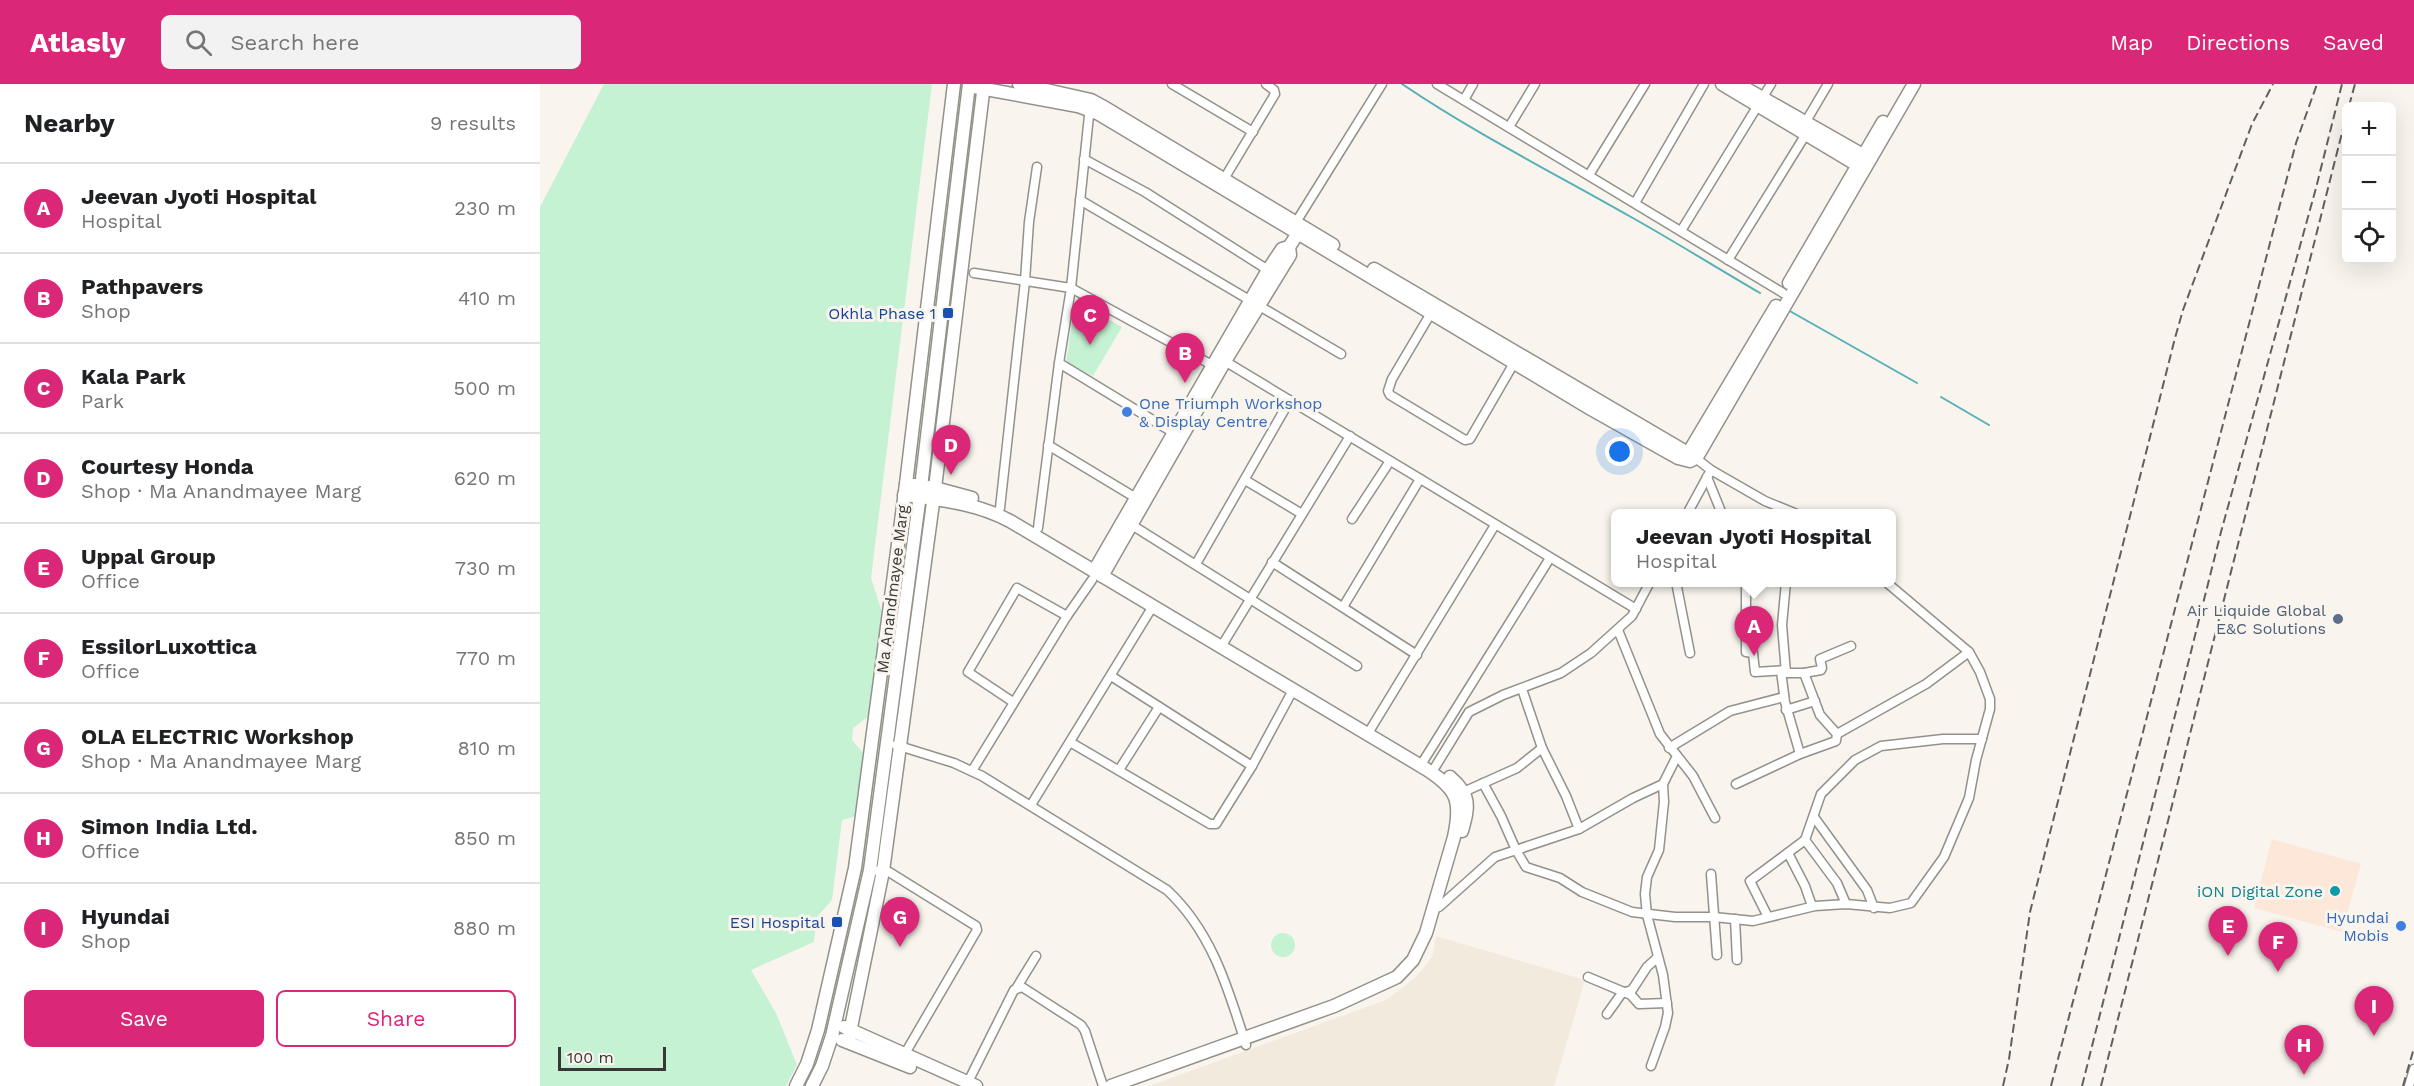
<!DOCTYPE html>
<html lang="en">
<head>
<meta charset="utf-8">
<style>
	:root { --surface:#fff; --page:#f2f2f2; --text:#202124; --muted:#757577; --line:#e0e0e0; --accent:#db2777 }
	body { margin:0; font-family:"Work Sans",sans-serif; background:var(--page); color:var(--text) }
	.controls { position:absolute; right:18px; top:18px; display:grid; overflow:hidden; border-radius:9px; box-shadow:0 6px 24px #0002 }
	.controls button { width:54px; height:54px; display:grid; place-items:center; padding:0; border:0; border-bottom:2px solid var(--line); background:var(--surface); color:var(--text); font:30px sans-serif }
	.scale { position:absolute; left:18px; bottom:15px; width:108px; box-sizing:border-box; padding-left:6px; border:3px solid #393735; border-top:0; font-size:16px; line-height:21px; white-space:nowrap; color:#393735; -webkit-text-stroke:4px #f9f5ee; paint-order:stroke }
	.you { position:absolute; left:1080px; top:368px; width:21px; height:21px; margin:-15px; border:4px solid #fff; border-radius:50%; background:#1a73e8; box-shadow:0 0 0 9px #1a73e833 }
	.badge { display:grid; place-items:center; width:39px; height:39px; border-radius:50%; background:var(--accent); color:#fff; font-size:20px; font-weight:700 }
	.pin { position:absolute; translate:-50% -50px; filter:drop-shadow(0 2px 3px #0008) }
	.pin::after { content:''; position:absolute; top:32px; width:21px; height:18px; background:inherit; clip-path:polygon(0 0,100% 0,50% 100%) }
	.popup { position:absolute; left:1071px; top:425px; width:285px; height:78px; box-sizing:border-box; display:grid; place-content:center; border-radius:9px; background:var(--surface); filter:drop-shadow(0 2px 4px #0005); font-size:20px; white-space:nowrap; color:var(--muted) }
	.popup b { font-size:22px; color:var(--text) }
	.popup::after { content:''; position:absolute; left:50%; top:100%; margin-left:-12px; border:12px solid transparent; border-top-color:var(--surface) }
	.list { margin:0; padding:0; list-style:none }
	h2 { display:flex; justify-content:space-between; align-items:center; height:78px; margin:0; padding:0 24px; font-size:26px }
	h2 small { font-size:20px; font-weight:400; color:var(--muted) }
	.list li { display:grid; grid-template-columns:39px 1fr auto; gap:18px; align-items:center; box-sizing:border-box; height:90px; padding:0 24px; border-top:2px solid var(--line) }
	.list b { display:block; font-size:22px; white-space:nowrap }
	.list p { margin:0; font-size:20px; white-space:nowrap; color:var(--muted) }
	.list em { font-size:20px; font-style:normal; color:var(--muted) }
	.actions { display:flex; gap:12px; padding:18px 24px }
	.actions a { flex:1; padding:14px 0; border:2px solid var(--accent); border-radius:9px; text-align:center; font-size:21px; color:var(--accent) }
	.actions .main { background:var(--accent); color:#fff }
	.icon { flex:none; width:33px; height:33px; fill:none; stroke:currentColor; stroke-width:2; stroke-linecap:round; stroke-linejoin:round }
	.map { position:relative; flex:none; width:1874px; height:1002px; overflow:hidden }
	header { display:flex; align-items:center; gap:36px; box-sizing:border-box; height:84px; padding:0 30px; background:var(--accent); color:#fff }
	header strong { font-size:28px }
	nav { display:flex; gap:33px; margin-inline-start:auto; font-size:21px }
	.search { width:420px; height:54px; background:var(--page); display:flex; align-items:center; gap:15px; box-sizing:border-box; padding:0 21px; border-radius:9px; color:var(--muted); font-size:22px }
	main { display:flex }
	aside { flex:1; background:var(--surface) }
	.map>svg:first-child { display:block }
	.built { fill:#f1eadd }
	.education { fill:#fce7d9 }
	.green { fill:#c5f2d3 }
	.lines { fill:none; stroke-linecap:round; stroke-linejoin:round }
	.stream { stroke:#57b0b6; stroke-width:2 }
	.street-casing { stroke:#94918a; stroke-width:11 }
	.secondary-casing { stroke:#94918a; stroke-width:15 }
	.street { stroke:#fff; stroke-width:8 }
	.secondary { stroke:#fff; stroke-width:12 }
	.rail { stroke:#62605d; stroke-width:2; stroke-dasharray:9 4.5; stroke-linecap:butt }
	.transit-dot { fill:#1a4fb4; stroke:#f9f5ee; stroke-width:2 }
	.shop-dot { fill:#3f7fe0; stroke:#f9f5ee; stroke-width:2 }
	.service-dot { fill:#5c6f8a; stroke:#f9f5ee; stroke-width:2 }
	.culture-dot { fill:#0f9aa8; stroke:#f9f5ee; stroke-width:2 }
	.labels { text-anchor:middle; stroke-width:6; stroke-linejoin:round; paint-order:stroke }
	.transit-label { font-size:16px; fill:#164399; stroke:#f9f5ee; text-anchor:end }
	.shop-label { font-size:16px; fill:#366cbe; stroke:#f9f5ee; text-anchor:start }
	.street-label { font-size:16px; fill:#393735; stroke:#f9f5ee }
	.service-label { font-size:16px; fill:#4e5e75; stroke:#f9f5ee; text-anchor:end }
	.culture-label { font-size:16px; fill:#0d838f; stroke:#f9f5ee; text-anchor:end }
</style>
</head>
<body>
<header>
<strong>Atlasly</strong>
<div class="search"><svg class="icon" aria-label="search" viewBox="0 0 24 24"><circle cx="10" cy="10" r="6"/><path d="M15 15l6 6"/></svg>Search here</div>
<nav><a>Map</a><a>Directions</a><a>Saved</a></nav>
</header>
<main>
<aside>
<h2>Nearby<small>9 results</small></h2>
<ul class="list">
<li><span class="badge">A</span><div><b>Jeevan Jyoti Hospital</b><p>Hospital</p></div><em>230 m</em></li>
<li><span class="badge">B</span><div><b>Pathpavers</b><p>Shop</p></div><em>410 m</em></li>
<li><span class="badge">C</span><div><b>Kala Park</b><p>Park</p></div><em>500 m</em></li>
<li><span class="badge">D</span><div><b>Courtesy Honda</b><p>Shop · Ma Anandmayee Marg</p></div><em>620 m</em></li>
<li><span class="badge">E</span><div><b>Uppal Group</b><p>Office</p></div><em>730 m</em></li>
<li><span class="badge">F</span><div><b>EssilorLuxottica</b><p>Office</p></div><em>770 m</em></li>
<li><span class="badge">G</span><div><b>OLA ELECTRIC Workshop</b><p>Shop · Ma Anandmayee Marg</p></div><em>810 m</em></li>
<li><span class="badge">H</span><div><b>Simon India Ltd.</b><p>Office</p></div><em>850 m</em></li>
<li><span class="badge">I</span><div><b>Hyundai</b><p>Shop</p></div><em>880 m</em></li>
</ul>
<div class="actions"><a class="main">Save</a><a>Share</a></div>
</aside>
<div class="map">
<svg width="1874" height="1002" viewBox="0 0 1874 1002">
	<rect width="100%" height="100%" fill="#f9f5ee"/>
	<polygon class="built" points="896,852 1045,896 1014,1002 609,1002 846,916 870,898 883,885 893,871"/>
	<polygon class="education" points="1732,755 1821,780 1802,848 1714,824"/>
	<g class="green">
		<polygon points="64,0 392,0 331,494 342,528 329,632 313,644 312,656 326,672 317,732 302,736 292,816 277,833 274,858 211,886 237,931 257,981 246,1002 0,1002 0,123"/>
		<polygon points="535,217 582,243 553,292 526,279"/>
		<circle cx="743" cy="861" r="12"/>
	</g>
	<g class="lines">
		<g class="stream">
			<path d="M862,0C936,50 1014,89 1091,133C1134,157 1177,184 1220,209"/>
			<polyline points="1248,226 1377,299"/>
			<polyline points="1401,313 1449,341"/>
		</g>
		<defs>
			<g id="street">
				<polyline points="632,0 713,48"/>
				<polyline points="897,0 1243,209"/>
				<polyline points="924,16 933,0"/>
				<polyline points="1265,39 1288,0"/>
				<polyline points="969,43 995,0"/>
				<polyline points="544,75 605,108 728,186"/>
				<polyline points="1049,91 1105,0"/>
				<polyline points="684,95 735,10 734,6 726,0"/>
				<polyline points="540,116 801,270"/>
				<polyline points="1095,119 1164,0"/>
				<polyline points="753,143 842,0"/>
				<polyline points="1141,147 1231,0"/>
				<polyline points="1188,176 1266,50"/>
				<polyline points="434,189 531,204 672,281"/>
				<polyline points="891,229 852,295 848,307 850,311 925,356 930,355 974,279"/>
				<polyline points="683,276 1096,525"/>
				<polyline points="519,279 634,349"/>
				<polyline points="508,361 596,414"/>
				<polyline points="1153,372 1171,386 1225,417 1257,430"/>
				<polyline points="1167,393 1182,430"/>
				<polyline points="705,396 762,430"/>
				<polyline points="460,424 485,197 489,138 497,83"/>
				<polyline points="1147,430 1171,386"/>
				<polyline points="812,435 850,377"/>
				<polyline points="587,438 817,582"/>
				<polyline points="498,444 519,279 531,204 550,22"/>
				<polyline points="732,478 877,571"/>
				<polyline points="656,480 750,316"/>
				<polyline points="1136,498 1150,569"/>
				<polyline points="1206,498 1206,568 1213,569 1215,588 1246,586"/>
				<polyline points="1246,498 1242,541 1246,589 1264,589 1280,631 1297,650 1386,600 1429,568"/>
				<polyline points="803,523 880,395"/>
				<polyline points="1078,546 1120,650 1153,692 1175,734"/>
				<polyline points="681,563 810,352"/>
				<polyline points="1241,587 1245,618 1260,670"/>
				<polyline points="1264,589 1281,586 1282,584 1280,575 1311,562"/>
				<polyline points="571,592 712,682"/>
				<polyline points="982,605 1002,664 1026,712 1039,745"/>
				<polyline points="473,618 428,588 477,504 527,532"/>
				<polyline points="1246,626 1275,617"/>
				<polyline points="827,651 955,441"/>
				<polyline points="530,658 670,740 676,740 712,682 753,606"/>
				<path d="M356,661L414,679L442,692L627,806C672,848 688,904 706,961"/>
				<polyline points="1129,664 1190,627 1244,613"/>
				<polyline points="884,676 1010,474"/>
				<polyline points="579,686 619,623"/>
				<polyline points="432,687 527,532 552,496"/>
				<polyline points="892,688 929,628 963,611 1021,589 1051,569 1092,532 1110,498"/>
				<polyline points="943,699 961,732 976,766 986,783 1020,794 1042,808 1092,828 1135,833 1174,833 1213,837 1275,822 1306,820 1350,824 1371,819 1404,773 1429,714 1436,676 1450,625 1450,615 1440,588 1429,568 1346,498"/>
				<polyline points="1196,700 1260,670 1296,657 1297,650"/>
				<polyline points="919,710 977,684 1002,664"/>
				<polyline points="491,721 613,522"/>
				<polyline points="1274,733 1327,806 1334,824"/>
				<polyline points="1265,756 1297,799 1306,820"/>
				<polyline points="1248,769 1265,802 1272,822"/>
				<polyline points="330,786 349,788 436,842 437,846 363,973"/>
				<polyline points="1171,790 1177,871"/>
				<polyline points="899,823 955,773 1039,745 1093,714 1123,700"/>
				<polyline points="1228,833 1210,797 1265,756 1281,710 1315,676 1341,662 1403,655 1442,655"/>
				<polyline points="1195,835 1197,876"/>
				<polyline points="1048,893 1091,911 1099,920 1127,919"/>
				<polyline points="477,903 496,872"/>
				<polyline points="1067,930 1082,909 1092,906 1107,883 1118,873"/>
				<polyline points="1111,982 1125,943 1128,929 1123,891 1107,831 1105,810 1107,793 1119,766 1124,718 1123,700 1137,672"/>
				<polyline points="426,1002 474,906 482,903 541,941 545,947 563,1002"/>
				<polyline points="1869,1002 1874,985"/>
			</g>
			<g id="secondary">
				<polyline points="479,0 551,16 562,22 793,161"/>
				<polyline points="1182,0 1324,85"/>
				<polyline points="1198,0 1330,75"/>
				<polyline points="429,2 538,22 559,30 1051,325 1138,374 1150,377 1157,373 1374,0"/>
				<polyline points="834,185 1146,368 1150,366 1236,222"/>
				<polyline points="1249,199 1343,38"/>
				<polyline points="366,400 395,404 432,414"/>
				<path d="M364,411C402,416 436,419 470,437L886,685C917,705 922,716 914,753L886,849L873,876L857,893L794,922L571,1002"/>
				<polyline points="554,487 728,186 742,165 749,163 762,143"/>
				<polyline points="562,492 685,277 750,171 749,163"/>
				<path d="M910,693C931,711 929,722 922,747"/>
				<polyline points="304,943 436,1002"/>
				<polyline points="302,956 370,983"/>
				<polyline points="308,958 343,787 395,404 444,0"/>
				<polyline points="256,1002 267,980 278,946 315,784 366,400 414,0"/>
				<polyline points="272,1002 282,982 292,952 330,786 381,403 429,0"/>
			</g>
		</defs>
		<use href="#street" class="street-casing"/>
		<use href="#secondary" class="secondary-casing"/>
		<use href="#street" class="street"/>
		<use href="#secondary" class="secondary"/>
		<g class="rail">
			<polyline points="1809,22 1815,0"/>
			<polyline points="1463,1002 1469,975 1490,828 1635,254 1643,226 1712,40 1733,0"/>
			<polyline points="1511,1002 1756,59 1777,0"/>
			<polyline points="1542,1002 1681,448 1776,104 1802,0"/>
			<polyline points="1561,1002 1806,33"/>
			<polyline points="1863,1002 1874,964"/>
		</g>
	</g>
	<g class="transit-dot">
		<rect x="402" y="223" width="12" height="12" rx="3"/>
		<rect x="291" y="832" width="12" height="12" rx="3"/>
	</g>
	<g class="shop-dot">
		<circle cx="587" cy="328" r="6"/>
		<circle cx="1861" cy="842" r="6"/>
	</g>
	<circle class="service-dot" cx="1798" cy="535" r="6"/>
	<circle class="culture-dot" cx="1795" cy="807" r="6"/>
	<g class="labels">
		<g class="transit-label">
			<text x="396" y="235">Okhla Phase 1</text>
			<text x="285" y="844">ESI Hospital</text>
		</g>
		<g class="shop-label">
			<text x="599" y="325">One Triumph Workshop<tspan x="599" dy="18">&amp; Display Centre</tspan></text>
			<text x="1849" y="839" text-anchor="end">Hyundai<tspan x="1849" dy="18">Mobis</tspan></text>
		</g>
		<g class="street-label">
			<text transform="translate(352 505) rotate(-83)" y="6">Ma Anandmayee Marg</text>
		</g>
		<g class="service-label">
			<text x="1786" y="532">Air Liquide Global<tspan x="1786" dy="18">E&amp;C Solutions</tspan></text>
		</g>
		<g class="culture-label">
			<text x="1783" y="813">iON Digital Zone</text>
		</g>
	</g>
</svg>
<div class="controls">
<button>+</button>
<button>−</button>
<button><svg class="icon" aria-label="locate" viewBox="0 0 24 24"><circle cx="12" cy="12" r="6"/><path d="M12 2v4M12 18v4M2 12h4M18 12h4"/></svg></button>
</div>
<div class="scale">100 m</div>
<div class="you"></div>
<div class="pin badge" style="left:1214px;top:572px">A</div>
<div class="popup"><b>Jeevan Jyoti Hospital</b>Hospital</div>
<div class="pin badge" style="left:645px;top:299px">B</div>
<div class="pin badge" style="left:550px;top:261px">C</div>
<div class="pin badge" style="left:411px;top:391px">D</div>
<div class="pin badge" style="left:1688px;top:872px">E</div>
<div class="pin badge" style="left:1738px;top:888px">F</div>
<div class="pin badge" style="left:360px;top:863px">G</div>
<div class="pin badge" style="left:1764px;top:991px">H</div>
<div class="pin badge" style="left:1834px;top:952px">I</div>
</div>
</main>
</body>
</html>
